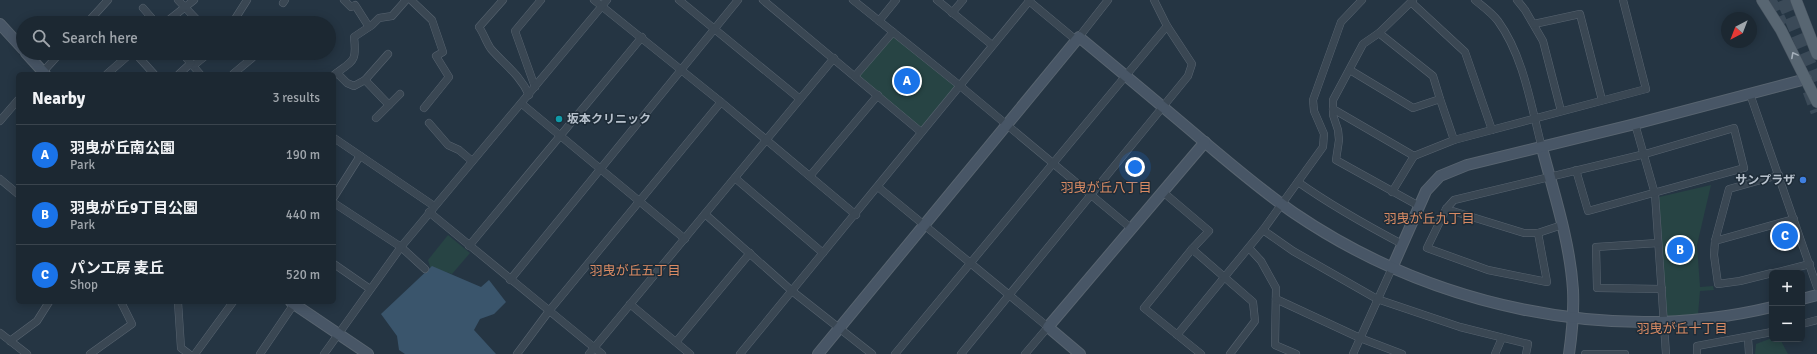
<!DOCTYPE html>
<html lang="en">
<head>
<meta charset="utf-8">
<style>
	:root { --surface:#1c2832; --page:#25303a; --text:#f1f3f6; --muted:#a0a6ac; --line:#3a444d; --accent:#1a73e8 }
	body { margin:0; font-family:Signika,"Noto Sans JP",sans-serif; background:var(--page); color:var(--text) }
	.controls { position:absolute; right:12px; bottom:12px; display:grid; overflow:hidden; border-radius:6px; box-shadow:0 2px 10px #0003 }
	.controls button { width:36px; height:36px; display:grid; place-items:center; padding:0; border:0; border-bottom:1px solid var(--line); background:var(--surface); color:var(--text); font:20px sans-serif }
	.compass { position:absolute; left:1721px; top:12px; width:36px; height:36px; border-radius:50%; background:var(--surface); box-shadow:0 2px 10px #0003; rotate:222deg }
	.you { position:absolute; left:1135px; top:167px; width:14px; height:14px; margin:-10px; border:3px solid #fff; border-radius:50%; background:#1a73e8; box-shadow:0 0 0 6px #1a73e833 }
	.badge { display:grid; place-items:center; width:26px; height:26px; border-radius:50%; background:var(--accent); color:#fff; font-size:13px; font-weight:700 }
	.pin { position:absolute; translate:-50% -50%; border:2px solid #fff; box-shadow:0 1px 4px #0006 }
	.list { margin:0; padding:0; list-style:none }
	h2 { display:flex; justify-content:space-between; align-items:center; height:52px; margin:0; padding:0 16px; font-size:17px }
	h2 small { font-size:13px; font-weight:400; color:var(--muted) }
	.list li { display:grid; grid-template-columns:26px 1fr auto; gap:12px; align-items:center; box-sizing:border-box; height:60px; padding:0 16px; border-top:1px solid var(--line) }
	.list b { display:block; font-size:15px; white-space:nowrap }
	.list p { margin:0; font-size:13px; white-space:nowrap; color:var(--muted) }
	.list em { font-size:13px; font-style:normal; color:var(--muted) }
	.icon { flex:none; width:22px; height:22px; fill:none; stroke:currentColor; stroke-width:2; stroke-linecap:round; stroke-linejoin:round }
	.map { position:relative; flex:none; width:1817px; height:354px; overflow:hidden }
	.search { position:absolute; background:var(--surface); box-shadow:0 2px 10px #0003; left:16px; top:16px; width:320px; height:44px; display:flex; align-items:center; gap:10px; box-sizing:border-box; padding:0 14px; border-radius:22px; color:var(--muted); font-size:15px }
	.panel { position:absolute; background:var(--surface); box-shadow:0 2px 10px #0003; left:16px; top:72px; width:320px; height:232px; border-radius:6px }
	.map>svg:first-child { display:block }
	.green { fill:#274444 }
	.water { fill:#3a556c }
	.lines { fill:none; stroke-linecap:round; stroke-linejoin:round }
	.highway-tunnel { stroke:#3b4a58; stroke-width:13; stroke-dasharray:13 6; stroke-linecap:butt }
	.street-casing { stroke:#586470; stroke-width:8 }
	.secondary-casing { stroke:#586470; stroke-width:12 }
	.primary-casing { stroke:#44505c; stroke-width:12 }
	.street { stroke:#3a4753; stroke-width:7 }
	.secondary { stroke:#485666; stroke-width:10 }
	.primary { stroke:#586672; stroke-width:11 }
	.oneway { stroke:#a4afba }
	.culture-dot { fill:#0f9aa8; stroke:#1e2c38; stroke-width:1.5 }
	.shop-dot { fill:#3f7fe0; stroke:#1e2c38; stroke-width:1.5 }
	.labels { text-anchor:middle; stroke-width:3; stroke-linejoin:round; paint-order:stroke }
	.poi-label { font-size:12px; font-weight:bold; fill:#b7c1cc; stroke:#1e2c38; text-anchor:start }
	.neighbourhood-label { font-size:13px; fill:#da8b64; stroke:#1e2c38 }
</style>
</head>
<body>
<div class="map">
<svg width="1817" height="354" viewBox="0 0 1817 354">
	<rect width="100%" height="100%" fill="#253543"/>
	<g class="green">
		<polygon points="892,35 957,87 921,132 858,76"/>
		<polygon points="1711,185 1697,245 1700,287 1713,286 1714,290 1700,291 1698,315 1667,317 1659,197"/>
		<polygon points="448,235 470,253 452,274 430,267 428,260"/>
		<polygon points="1772,338 1780,339 1788,354 1755,354 1756,344"/>
	</g>
	<polygon class="water" points="432,266 481,287 489,280 506,302 494,314 480,319 474,330 496,354 405,354 399,350 397,336 381,314"/>
	<g class="lines">
		<g class="highway-tunnel">
			<polyline points="1770,0 1782,25"/>
			<polyline points="1783,0 1817,81"/>
			<polyline points="1809,91 1817,112"/>
		</g>
		<defs>
			<g id="street">
				<polyline points="178,0 200,23"/>
				<polyline points="344,0 351,7 355,5 369,27"/>
				<polyline points="411,0 432,20 443,52 436,56 449,77 424,108"/>
				<path d="M503,0L479,27C484,34 486,42 491,49C505,65 520,75 529,95"/>
				<polyline points="594,0 721,102 856,215"/>
				<polyline points="679,0 800,99"/>
				<polyline points="763,0 921,132"/>
				<polyline points="853,0 959,85 1132,229"/>
				<polyline points="937,0 992,45"/>
				<polyline points="1413,0 1379,33 1363,44 1333,100 1333,115 1338,130 1339,140 1336,160 1419,206"/>
				<path d="M1475,0C1482,6 1492,13 1498,21C1524,57 1531,106 1542,148"/>
				<polyline points="1517,0 1525,10 1543,41 1561,111"/>
				<polyline points="1029,1 1076,40"/>
				<polyline points="1411,2 1465,52 1492,130"/>
				<polyline points="283,3 285,0"/>
				<polyline points="143,8 156,23"/>
				<polyline points="952,13 963,0"/>
				<polyline points="879,21 896,0"/>
				<polyline points="87,23 108,0"/>
				<polyline points="165,23 194,0"/>
				<polyline points="235,23 235,19 247,0"/>
				<polyline points="1534,24 1580,14 1602,100"/>
				<polyline points="1379,33 1433,76 1440,99"/>
				<polyline points="1079,37 1108,0"/>
				<polyline points="135,53 154,74"/>
				<polyline points="182,53 200,74"/>
				<polyline points="193,66 209,53"/>
				<polyline points="1350,70 1413,108 1440,99 1454,140"/>
				<polyline points="337,73 347,83 354,86 365,80 388,54"/>
				<polyline points="41,74 60,53"/>
				<polyline points="107,74 131,53"/>
				<polyline points="179,74 191,63"/>
				<polyline points="233,74 258,53"/>
				<path d="M334,75C353,60 357,63 354,37L372,25L379,18L392,16L406,0"/>
				<polyline points="855,76 893,32"/>
				<polyline points="365,80 389,105"/>
				<polyline points="535,87 515,31 541,0"/>
				<polyline points="1750,94 1817,287"/>
				<polyline points="522,104 685,239"/>
				<polyline points="1333,109 1414,156"/>
				<polyline points="376,118 400,94"/>
				<polyline points="0,121 18,100"/>
				<polyline points="429,123 448,145 459,150 472,161"/>
				<polyline points="1635,124 1655,194 1666,354"/>
				<polyline points="334,138 434,206"/>
				<polyline points="810,176 878,95"/>
				<polyline points="735,178 823,253"/>
				<polyline points="0,179 18,194"/>
				<path d="M1298,182C1332,206 1366,225 1402,244"/>
				<polyline points="878,187 1048,327 1025,354"/>
				<polyline points="1163,192 1209,231 1192,249"/>
				<polyline points="1392,192 1414,156 1454,140 1646,89 1623,0"/>
				<polyline points="334,197 360,156"/>
				<polyline points="334,203 401,247 425,269"/>
				<polyline points="1446,209 1427,248 1488,270 1547,282 1538,233"/>
				<polyline points="429,212 602,354"/>
				<polyline points="705,214 792,291 872,354"/>
				<polyline points="1562,225 1538,233 1524,233 1446,209 1454,200 1645,154 1734,128 1744,168 1588,211 1576,170"/>
				<polyline points="1263,230 1293,251 1377,299 1460,327 1528,344 1526,354"/>
				<polyline points="1715,241 1794,219"/>
				<polyline points="1658,243 1596,247 1597,288 1662,289"/>
				<polyline points="469,246 642,37"/>
				<polyline points="1249,248 1261,261 1276,288 1275,345 1296,354"/>
				<polyline points="334,264 370,289"/>
				<polyline points="1772,273 1740,281 1718,284 1714,255 1715,241 1729,189 1779,175"/>
				<polyline points="1774,273 1810,264"/>
				<polyline points="510,280 738,0"/>
				<polyline points="1276,299 1360,338 1402,354"/>
				<polyline points="178,302 181,348 189,354"/>
				<polyline points="630,304 690,354"/>
				<polyline points="1802,324 1817,320"/>
				<polyline points="0,333 27,354"/>
				<polyline points="1177,335 1263,230 1323,147 1324,134 1314,111 1313,100 1341,22 1362,0"/>
				<polyline points="1748,338 1749,354"/>
				<polyline points="10,341 37,321 49,302"/>
				<polyline points="676,342 750,253"/>
				<polyline points="90,354 132,324 121,302"/>
				<polyline points="195,354 233,302"/>
				<polyline points="260,354 294,304"/>
				<polyline points="324,354 401,247 607,0"/>
				<polyline points="517,354 549,311 721,102"/>
				<polyline points="589,354 834,58"/>
				<polyline points="740,354 1030,0"/>
				<polyline points="895,354 1167,26"/>
				<polyline points="961,354 1188,76 1192,64 1167,26 1154,0"/>
				<polyline points="1201,354 1144,308 1192,249 1253,302 1255,321 1230,354"/>
				<polyline points="1353,354 1392,268"/>
				<polyline points="1495,354 1502,338"/>
				<polyline points="1585,354 1625,354"/>
				<polyline points="1697,354 1697,346 1772,332"/>
			</g>
			<g id="secondary">
				<polyline points="0,24 23,49"/>
				<polyline points="26,53 45,74"/>
				<path d="M1542,148C1554,194 1570,242 1573,290C1574,311 1572,333 1569,354"/>
				<polyline points="1392,268 1426,191 1440,176 1467,165 1635,124 1806,79"/>
				<polyline points="1802,299 1817,295"/>
				<polyline points="291,302 368,354"/>
				<path d="M818,354L1079,37C1120,71 1161,105 1202,140C1232,165 1262,191 1294,213C1431,306 1609,346 1772,307"/>
				<polyline points="1080,354 1048,327 1205,142"/>
			</g>
			<g id="primary">
				<polyline points="1762,0 1781,30 1817,102"/>
				<polyline points="1796,0 1817,54"/>
			</g>
		</defs>
		<use href="#street" class="street-casing"/>
		<use href="#secondary" class="secondary-casing"/>
		<use href="#primary" class="primary-casing"/>
		<use href="#street" class="street"/>
		<use href="#secondary" class="secondary"/>
		<use href="#primary" class="primary"/>
	</g>
	<defs><path id="oneway-chevron" d="M-2-3.5L2.5 0L-2 3.5" fill="none" stroke-width="1.6" stroke-linecap="round" stroke-linejoin="round"/></defs>
	<use class="oneway" href="#oneway-chevron" transform="translate(1794 55) rotate(-118)"/>
	<circle class="culture-dot" cx="559" cy="119" r="4"/>
	<circle class="shop-dot" cx="1803" cy="180" r="4"/>
	<g class="labels">
		<g class="poi-label">
			<text x="567" y="123">坂本クリニック</text>
			<text x="1795" y="184" text-anchor="end">サンプラザ</text>
		</g>
		<g class="neighbourhood-label">
			<text x="1106" y="192">羽曳が丘八丁目</text>
			<text x="1429" y="223">羽曳が丘九丁目</text>
			<text x="635" y="275">羽曳が丘五丁目</text>
			<text x="1682" y="333">羽曳が丘十丁目</text>
		</g>
	</g>
</svg>
<div class="controls">
<button>+</button>
<button>−</button>
</div>
<svg class="compass" viewBox="-18 -18 36 36"><path d="M0-13l5 13h-10z" fill="#e53935"/><path d="M0 13l5-13h-10z" fill="#a0a6ac"/></svg>
<div class="you"></div>
<div class="pin badge" style="left:907px;top:81px">A</div>
<div class="pin badge" style="left:1680px;top:250px">B</div>
<div class="pin badge" style="left:1785px;top:236px">C</div>
<div class="search"><svg class="icon" aria-label="search" viewBox="0 0 24 24"><circle cx="10" cy="10" r="6"/><path d="M15 15l6 6"/></svg>Search here</div>
<section class="panel">
<h2>Nearby<small>3 results</small></h2>
<ul class="list">
<li><span class="badge">A</span><div><b>羽曳が丘南公園</b><p>Park</p></div><em>190 m</em></li>
<li><span class="badge">B</span><div><b>羽曳が丘9丁目公園</b><p>Park</p></div><em>440 m</em></li>
<li><span class="badge">C</span><div><b>パン工房 麦丘</b><p>Shop</p></div><em>520 m</em></li>
</ul>
</section>
</div>
</body>
</html>
